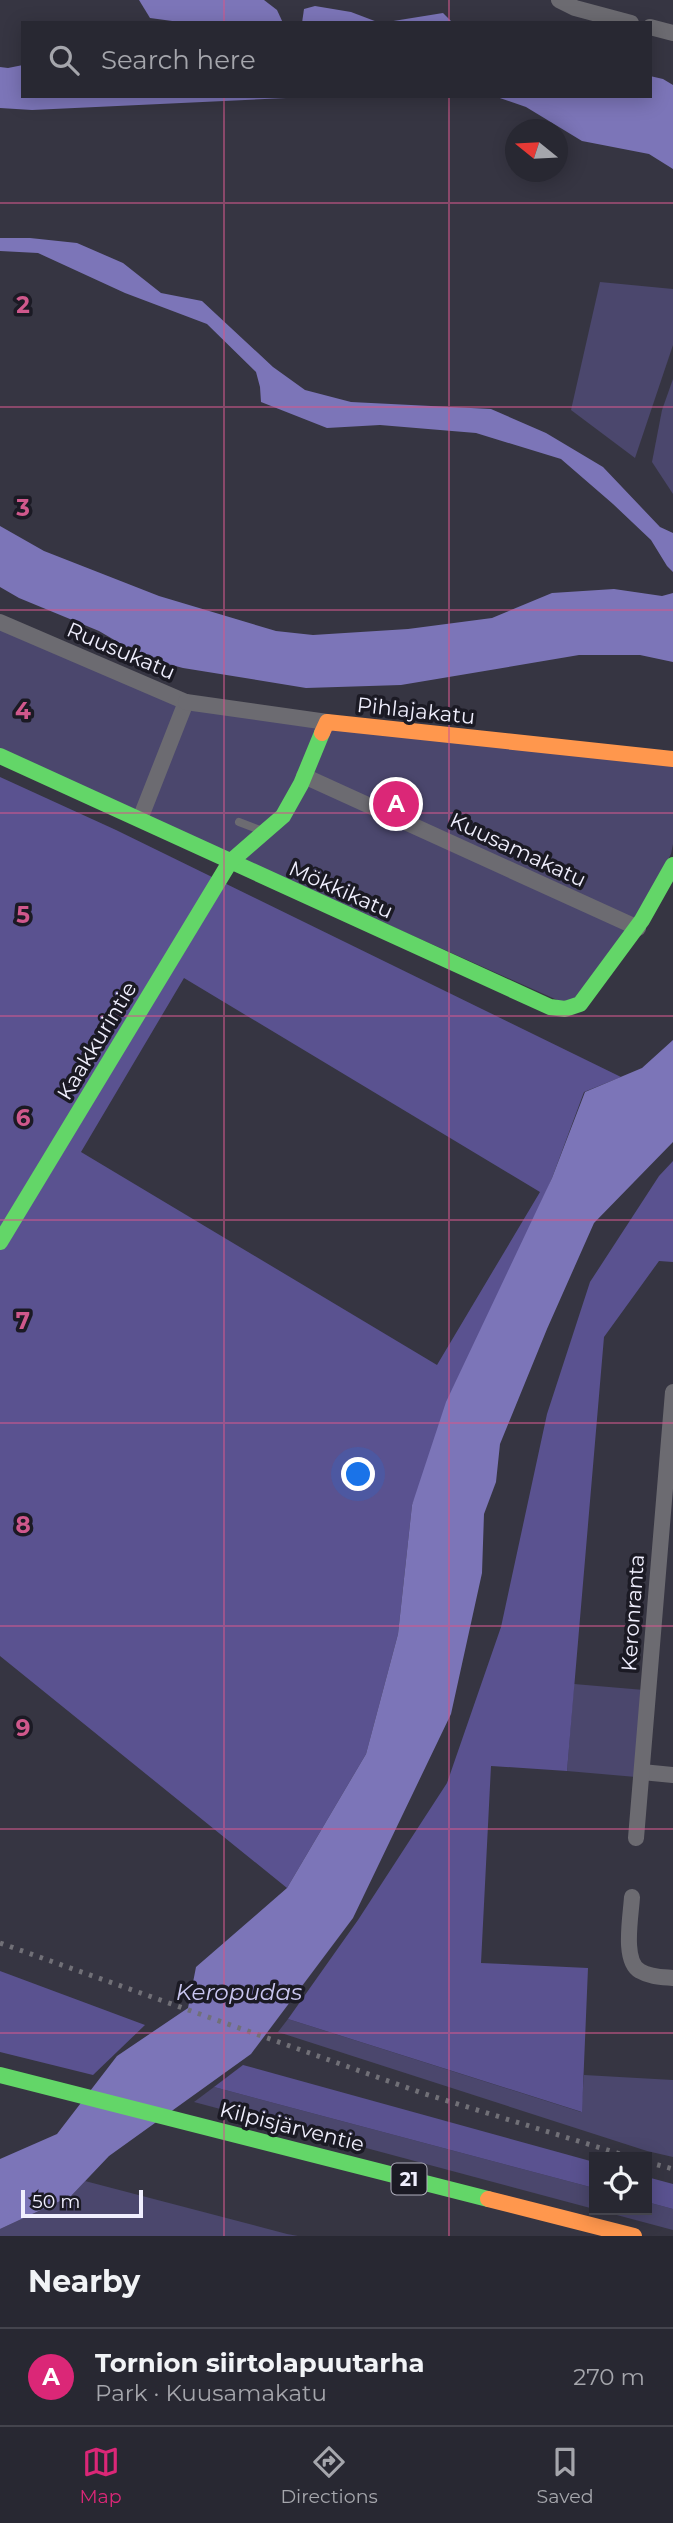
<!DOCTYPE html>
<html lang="en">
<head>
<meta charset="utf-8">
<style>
	:root { --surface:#282832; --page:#34343e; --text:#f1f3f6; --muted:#a5a6ac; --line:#44444d; --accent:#db2777 }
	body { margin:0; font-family:Montserrat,sans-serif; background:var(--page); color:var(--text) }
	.controls { position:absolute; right:21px; bottom:21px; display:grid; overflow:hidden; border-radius:0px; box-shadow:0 4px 18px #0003 }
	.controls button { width:63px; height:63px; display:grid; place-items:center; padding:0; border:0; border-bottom:2px solid var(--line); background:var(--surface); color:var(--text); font:35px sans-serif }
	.compass { position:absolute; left:505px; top:119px; width:63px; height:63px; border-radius:50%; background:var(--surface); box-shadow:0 4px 18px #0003; rotate:288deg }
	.scale { position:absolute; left:21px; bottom:18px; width:122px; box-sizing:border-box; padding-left:7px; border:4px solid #f0effe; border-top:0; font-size:19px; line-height:24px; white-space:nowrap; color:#f0effe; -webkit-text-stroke:5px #1b1a24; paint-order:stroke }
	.you { position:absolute; left:359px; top:1475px; width:24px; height:24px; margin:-18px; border:5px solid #fff; border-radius:50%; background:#1a73e8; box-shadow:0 0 0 10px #1a73e833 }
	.badge { display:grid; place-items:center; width:46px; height:46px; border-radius:50%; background:var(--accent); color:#fff; font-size:23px; font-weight:700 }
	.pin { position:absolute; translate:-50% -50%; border:4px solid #fff; box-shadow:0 2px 7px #0006 }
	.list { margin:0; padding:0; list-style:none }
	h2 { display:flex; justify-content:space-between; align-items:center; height:91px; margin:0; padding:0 28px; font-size:30px }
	h2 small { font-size:23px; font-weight:400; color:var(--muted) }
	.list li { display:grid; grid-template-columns:46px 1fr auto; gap:21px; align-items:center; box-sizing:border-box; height:98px; padding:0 28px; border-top:2px solid var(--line) }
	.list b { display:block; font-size:26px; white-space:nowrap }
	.list p { margin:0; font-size:23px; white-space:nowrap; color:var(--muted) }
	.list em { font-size:23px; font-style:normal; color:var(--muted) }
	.icon { flex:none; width:38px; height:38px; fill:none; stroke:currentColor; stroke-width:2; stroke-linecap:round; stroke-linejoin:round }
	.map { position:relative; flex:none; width:673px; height:2236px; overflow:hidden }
	.search { position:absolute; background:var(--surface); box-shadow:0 4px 18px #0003; left:21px; right:21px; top:21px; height:77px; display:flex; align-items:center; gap:18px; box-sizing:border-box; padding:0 24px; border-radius:0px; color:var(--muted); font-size:26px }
	.sheet { height:189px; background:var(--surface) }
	nav { display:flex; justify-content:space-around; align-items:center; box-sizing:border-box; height:98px; border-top:2px solid var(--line); background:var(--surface); font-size:19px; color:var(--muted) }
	nav a { display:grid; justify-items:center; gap:4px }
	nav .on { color:var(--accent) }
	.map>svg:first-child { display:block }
	.green { fill:#4b476d }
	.forest { fill:#5a5290; fill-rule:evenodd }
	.water { fill:#7c75b8 }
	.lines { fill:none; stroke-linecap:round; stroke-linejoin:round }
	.lane { stroke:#6c6b71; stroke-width:8 }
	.street { stroke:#6c6b71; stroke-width:16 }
	.fast { stroke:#63d668; stroke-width:16 }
	.slow { stroke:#ff974d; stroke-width:16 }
	.rail { stroke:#717077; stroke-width:5; stroke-dasharray:3.5 7; stroke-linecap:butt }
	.grid { fill:none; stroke:#d0588c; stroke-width:2; stroke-opacity:0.55 }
	.labels { text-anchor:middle; stroke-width:7; stroke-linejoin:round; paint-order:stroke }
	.shield { fill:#1b1a24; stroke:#b0afbd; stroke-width:2 }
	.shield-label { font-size:19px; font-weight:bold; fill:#f0effe }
	.street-label { font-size:21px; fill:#f0effe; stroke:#1b1a24 }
	.water-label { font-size:23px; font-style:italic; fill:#cac7f0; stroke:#1b1a24 }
	.grid-label { font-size:23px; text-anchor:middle; font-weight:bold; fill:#d0588c; stroke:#1b1a24; stroke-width:7; stroke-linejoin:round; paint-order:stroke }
</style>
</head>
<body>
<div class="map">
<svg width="673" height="2236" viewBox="0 0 673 2236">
	<rect width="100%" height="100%" fill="#363542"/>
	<g class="green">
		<polygon points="600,282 673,289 673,345 635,458 571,410"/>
		<polygon points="673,379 673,494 652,462 662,410"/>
		<polygon points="0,626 180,706 673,764 673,844 671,854 638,919 577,999 564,1003 0,752"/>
		<polygon points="574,1684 644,1690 636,1777 567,1771"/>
		<polygon points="288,2019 581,2112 584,2075 673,2080 673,2157 647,2151 278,2032"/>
		<polygon points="214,2087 594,2188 594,2209 194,2102"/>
		<polygon points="85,2181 287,2234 298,2236 0,2236 0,2229 71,2196"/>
		<polygon points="647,2202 673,2209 673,2230 598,2210 647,2210"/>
	</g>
	<g class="forest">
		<path d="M0,777L116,830L621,1077L584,1092L552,1178L412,1505L398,1634L366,1754L287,1888L0,1656ZM184,978L540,1192L437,1365L81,1152Z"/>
		<polygon points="673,1161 673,1262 659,1261 604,1337 567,1771 491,1766 481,1963 588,1968 582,2112 288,2019 358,1920 447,1783 501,1627 547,1414 590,1282 659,1176"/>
		<polygon points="0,1971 145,2025 93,2075 0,2052"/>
		<polygon points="243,2065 594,2162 594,2188 214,2087"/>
		<polygon points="647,2177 673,2184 673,2209 647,2202"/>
	</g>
	<g class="water">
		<polygon points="139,0 264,0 277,10 283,23 187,23 150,18"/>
		<polygon points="315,6 351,12 380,23 302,23 304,9"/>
		<polygon points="443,13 453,23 381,23"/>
		<polygon points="23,65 23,96 329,96 32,110 0,108 0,67 8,68"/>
		<polygon points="650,76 663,79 673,85 673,169 649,154 582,141 526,107 494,96 650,96"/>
		<polygon points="0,238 30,238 77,243 123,263 161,293 202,301 273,367 305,390 351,402 491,409 546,433 603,467 660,527 673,533 673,572 667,566 651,540 613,504 561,459 476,433 380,425 327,428 261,402 260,387 256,372 207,324 125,293 38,253 0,251"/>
		<polygon points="0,526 44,551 159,596 276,631 313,635 408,629 492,618 552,593 614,589 662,596 673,593 673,662 640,655 579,655 401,685 306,688 183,668 145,658 99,631 19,598 0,587"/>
		<polygon points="673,1040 673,1142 594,1223 547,1329 500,1444 496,1482 484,1514 482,1573 451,1714 353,1918 251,2054 109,2156 71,2196 0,2229 0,2159 57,2134 117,2056 188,2008 196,1967 287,1888 366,1754 398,1634 412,1505 446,1402 552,1178 585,1092 642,1068"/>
	</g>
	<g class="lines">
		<polyline class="lane" points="239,822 260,830"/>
		<g class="street">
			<polyline points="559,0 575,8 631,23"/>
			<polyline points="650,27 673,33"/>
			<polyline points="0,622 186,702 140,819"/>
			<polyline points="186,702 327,722"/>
			<polyline points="304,776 638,928"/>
			<polyline points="642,1772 673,1775"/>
			<polyline points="636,1838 673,1392"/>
			<path d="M632,1897C631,1916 622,1961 640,1971C650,1977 662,1977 673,1978"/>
		</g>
		<g class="fast">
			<polyline points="0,756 550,1007 565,1009 580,1004 642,920 673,865"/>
			<polyline points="0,1242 230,862 283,816 301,784 322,733"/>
			<polyline points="0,2075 488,2199"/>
		</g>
		<g class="slow">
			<polyline points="322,733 327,722 673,759"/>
			<polyline points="488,2199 634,2236"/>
		</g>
		<g class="rail">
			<polyline points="0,1943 422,2093 630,2157"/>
			<polyline points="647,2162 673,2169"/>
		</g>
	</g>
	<path class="grid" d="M224,0V23M449,0V23M224,96V2236M449,96V2236M0,203H673M0,407H673M0,610H673M0,813H673M0,1016H673M0,1220H673M0,1423H673M0,1626H673M0,1829H673M0,2033H673"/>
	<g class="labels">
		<rect class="shield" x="391.5" y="2163.5" width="35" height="31" rx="5"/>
		<g class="shield-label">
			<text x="409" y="2186">21</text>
		</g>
		<g class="street-label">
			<text transform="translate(121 651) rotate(23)" y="7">Ruusukatu</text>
			<text transform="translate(416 711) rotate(6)" y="7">Pihlajakatu</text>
			<text transform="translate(518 850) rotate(25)" y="7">Kuusamakatu</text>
			<text transform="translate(341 890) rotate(24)" y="7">Mökkikatu</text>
			<text transform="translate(97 1041) rotate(-59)" y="7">Kaakkurintie</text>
			<text transform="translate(633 1613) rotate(-86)" y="7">Keronranta</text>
			<text transform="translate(292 2127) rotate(14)" y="7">Kilpisjärventie</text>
		</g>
		<g class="water-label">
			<text x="239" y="2000">Keropudas</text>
		</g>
	</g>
	<g class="grid-label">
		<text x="23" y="313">2</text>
		<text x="23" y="516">3</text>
		<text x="23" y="719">4</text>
		<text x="23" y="923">5</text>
		<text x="23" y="1126">6</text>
		<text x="23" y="1329">7</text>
		<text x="23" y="1533">8</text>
		<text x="23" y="1736">9</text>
	</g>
</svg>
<div class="controls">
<button><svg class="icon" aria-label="locate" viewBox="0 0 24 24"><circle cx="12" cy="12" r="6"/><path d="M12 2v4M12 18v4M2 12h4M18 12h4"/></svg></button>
</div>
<svg class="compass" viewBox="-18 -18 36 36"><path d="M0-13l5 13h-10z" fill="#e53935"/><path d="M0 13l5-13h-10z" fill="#a5a6ac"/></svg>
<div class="scale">50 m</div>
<div class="you"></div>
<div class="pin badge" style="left:396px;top:804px">A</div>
<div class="search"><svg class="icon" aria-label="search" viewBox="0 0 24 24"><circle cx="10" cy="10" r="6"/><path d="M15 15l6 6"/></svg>Search here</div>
</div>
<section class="sheet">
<h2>Nearby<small></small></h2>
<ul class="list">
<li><span class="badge">A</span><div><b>Tornion siirtolapuutarha</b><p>Park · Kuusamakatu</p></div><em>270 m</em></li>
</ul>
</section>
<nav>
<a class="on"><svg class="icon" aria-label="map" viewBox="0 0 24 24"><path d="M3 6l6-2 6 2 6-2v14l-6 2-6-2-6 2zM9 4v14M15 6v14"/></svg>Map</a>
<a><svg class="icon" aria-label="directions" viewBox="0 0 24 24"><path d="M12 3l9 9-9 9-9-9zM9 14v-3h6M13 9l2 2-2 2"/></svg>Directions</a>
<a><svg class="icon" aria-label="saved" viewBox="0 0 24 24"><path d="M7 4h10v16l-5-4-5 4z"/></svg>Saved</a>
</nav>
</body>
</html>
